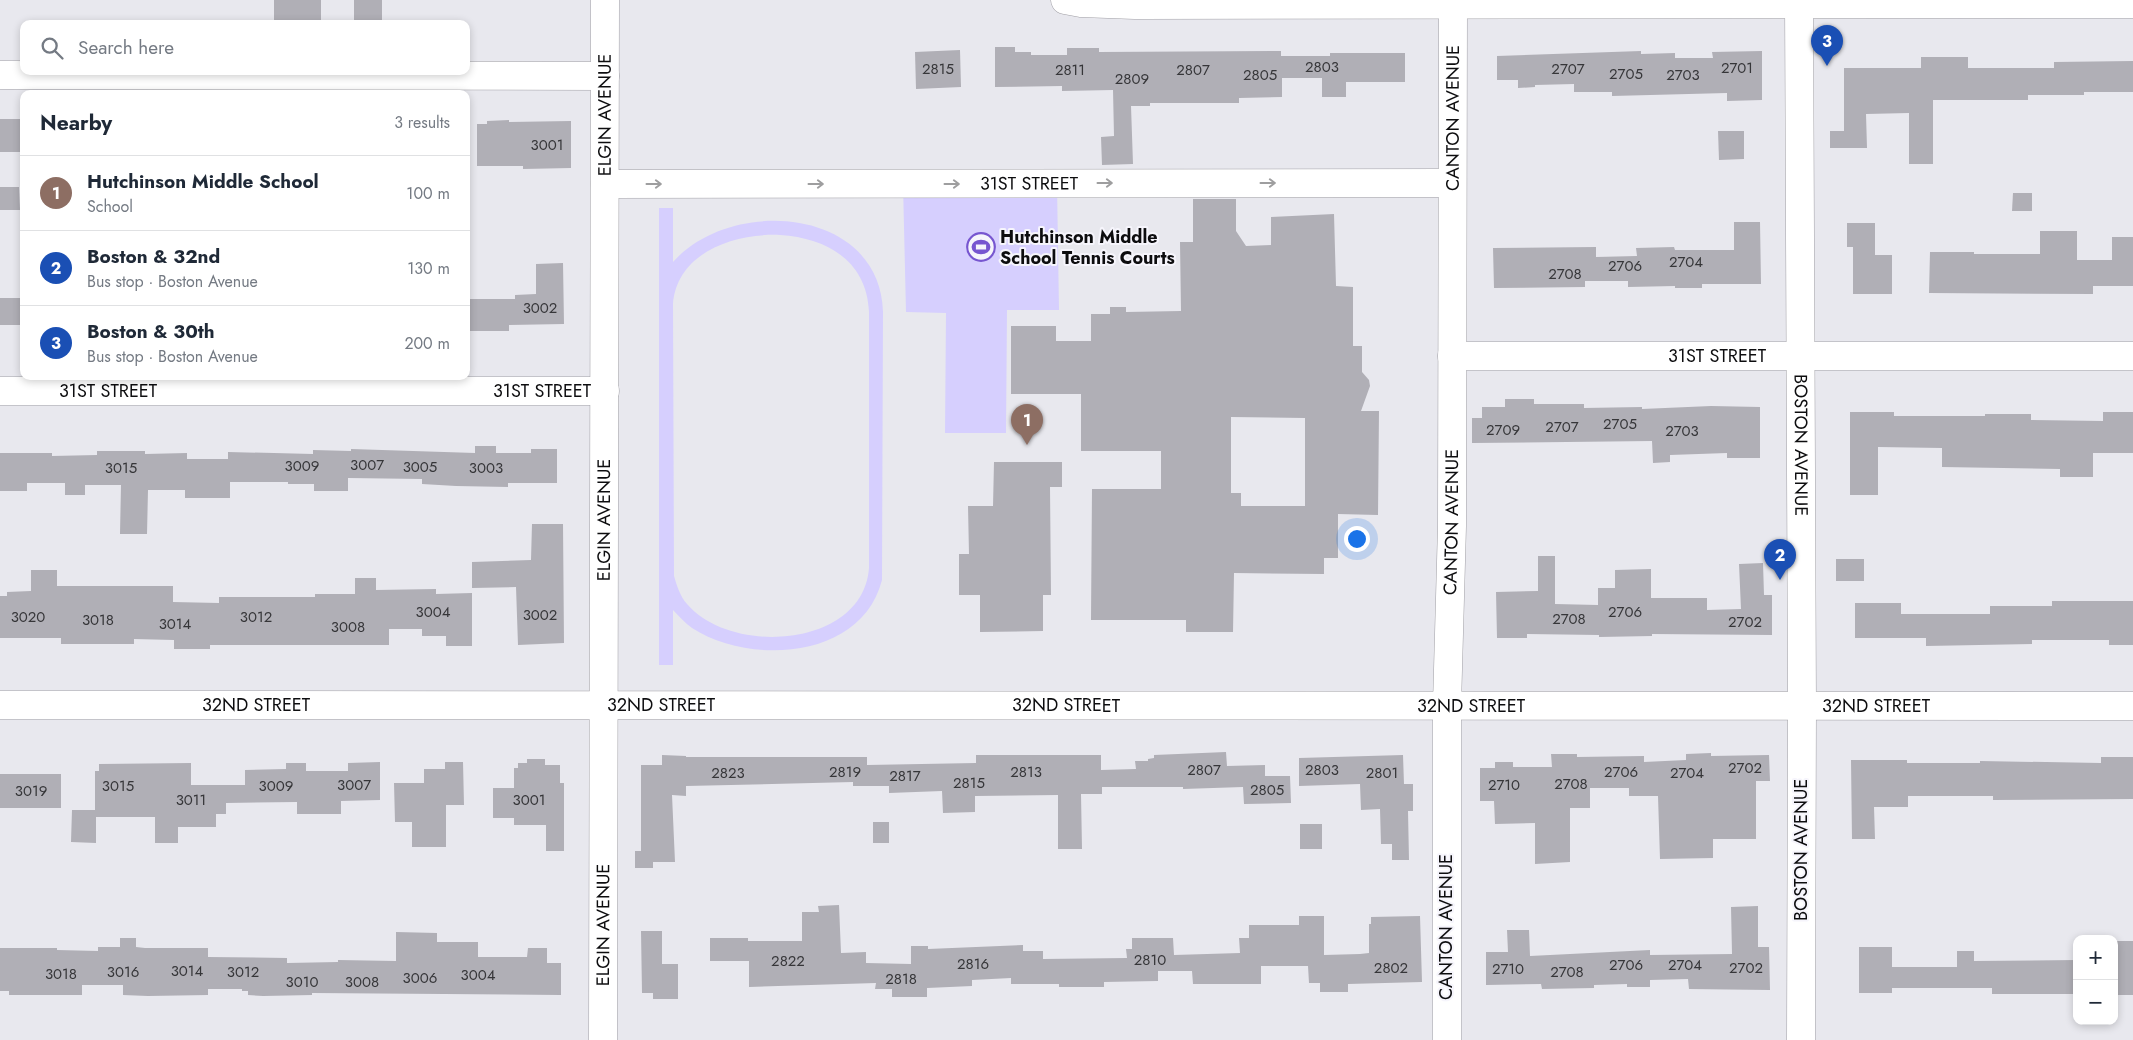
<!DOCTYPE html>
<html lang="en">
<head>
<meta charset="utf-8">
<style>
	:root { --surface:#fff; --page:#f2f2f3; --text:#1f2937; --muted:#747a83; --line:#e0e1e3; --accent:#111827 }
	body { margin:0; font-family:Jost,sans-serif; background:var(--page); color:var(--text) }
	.controls { position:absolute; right:15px; bottom:15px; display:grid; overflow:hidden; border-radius:10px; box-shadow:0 2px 8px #0003 }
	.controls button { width:45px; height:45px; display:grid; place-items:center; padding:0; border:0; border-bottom:1px solid var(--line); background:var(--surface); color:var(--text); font:25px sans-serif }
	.you { position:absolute; left:1356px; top:538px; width:18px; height:18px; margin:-12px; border:4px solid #fff; border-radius:50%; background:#1a73e8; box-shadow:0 0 0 8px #1a73e833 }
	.badge { display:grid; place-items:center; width:32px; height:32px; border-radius:50%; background:var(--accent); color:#fff; font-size:16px; font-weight:700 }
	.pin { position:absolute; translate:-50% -41px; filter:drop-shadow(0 1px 2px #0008) }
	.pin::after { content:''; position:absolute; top:26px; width:18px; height:15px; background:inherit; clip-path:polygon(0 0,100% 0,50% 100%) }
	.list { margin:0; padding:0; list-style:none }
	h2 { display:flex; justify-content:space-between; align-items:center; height:65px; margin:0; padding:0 20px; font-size:21px }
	h2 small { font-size:16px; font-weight:400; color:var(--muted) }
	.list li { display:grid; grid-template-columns:32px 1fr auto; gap:15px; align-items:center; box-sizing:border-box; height:75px; padding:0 20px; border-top:1px solid var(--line) }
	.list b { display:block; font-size:19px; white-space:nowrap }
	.list p { margin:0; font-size:16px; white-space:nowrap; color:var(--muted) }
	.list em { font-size:16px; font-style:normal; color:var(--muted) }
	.icon { flex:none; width:28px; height:28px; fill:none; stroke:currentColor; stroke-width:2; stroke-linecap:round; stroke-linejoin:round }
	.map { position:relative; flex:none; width:2133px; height:1040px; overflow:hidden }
	.search { position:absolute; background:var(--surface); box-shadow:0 2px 8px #0003; left:20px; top:20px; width:450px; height:55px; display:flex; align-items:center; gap:12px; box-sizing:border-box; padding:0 18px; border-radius:10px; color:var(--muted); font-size:19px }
	.panel { position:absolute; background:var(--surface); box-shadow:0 2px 8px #0003; left:20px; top:90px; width:450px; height:290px; border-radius:10px }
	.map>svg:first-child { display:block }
	.green { fill:#d6cffe; fill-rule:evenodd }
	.building { fill:#b0afb6; fill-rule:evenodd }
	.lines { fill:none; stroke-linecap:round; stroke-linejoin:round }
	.minor-casing { stroke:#a09fa5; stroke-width:29 }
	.minor { stroke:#fff; stroke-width:28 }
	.oneway { stroke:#9e9e9f }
	.labels { text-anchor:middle; stroke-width:4; stroke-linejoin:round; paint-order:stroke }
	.number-label { font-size:15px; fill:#363639 }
	.street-label { font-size:18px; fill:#0d0d0f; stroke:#f6f5fc }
	.poi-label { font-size:18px; font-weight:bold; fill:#0d0d0f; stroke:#f6f5fc; text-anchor:start }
</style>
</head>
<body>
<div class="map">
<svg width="2133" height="1040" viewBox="0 0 2133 1040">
	<rect width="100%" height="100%" fill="#e8e8ee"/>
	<g class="green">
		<polygon points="903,184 1057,184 1059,310 1007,310 1006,433 945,433 946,313 906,312"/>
		<path d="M659,208H673V262C731,196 880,207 883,312L882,580C862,659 751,666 692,628C685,623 679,616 673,610V665H659ZM780,235C827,238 867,261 869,312V568C863,648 731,656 687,604C680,596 677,586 674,576L673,304C677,252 735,233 780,235Z"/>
	</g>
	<g class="building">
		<rect x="274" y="0" width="47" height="24"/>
		<rect x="354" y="0" width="28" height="24"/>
		<polygon points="995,47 1015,47 1015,52 1031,52 1031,55 1067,55 1067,48 1099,48 1099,52 1281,51 1281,56 1330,56 1330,53 1405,53 1405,82 1346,82 1346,97 1322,97 1322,78 1282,78 1282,97 1239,98 1239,103 1150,103 1150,106 1131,106 1133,164 1102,165 1101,137 1114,136 1113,90 1062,91 1062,86 995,87"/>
		<polygon points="960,50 961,87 916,89 915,52"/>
		<polygon points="1641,51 1641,54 1675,53 1675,58 1713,58 1712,52 1762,51 1762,100 1727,101 1727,93 1612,96 1612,92 1574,92 1574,84 1535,85 1535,87 1518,88 1518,80 1497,80 1497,56"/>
		<polygon points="1921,57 1968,57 1968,68 2054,68 2054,62 2133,61 2133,92 2084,92 2084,95 2028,95 2028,100 1933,100 1933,164 1909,164 1909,113 1866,114 1867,148 1830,148 1830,131 1844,131 1844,68 1921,68"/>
		<rect x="0" y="119" width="24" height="33"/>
		<polygon points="509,120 509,122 571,121 571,168 523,169 523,166 477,166 477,124 487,124 487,121"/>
		<polygon points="1718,131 1744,131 1744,159 1719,160"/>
		<polygon points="0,187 19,187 20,210 0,210"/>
		<polygon points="2013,193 2032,193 2032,211 2012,211"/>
		<path d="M1193,199H1236V231L1246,246L1271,245V217L1334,214L1336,286L1353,287V346H1362V372L1369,380L1370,386L1361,411H1379L1378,515L1338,514V558H1324V574L1234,573L1233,632H1186V620H1091L1092,489H1161V451H1081V394H1011V326H1056V341H1091V314H1110V307H1126V312L1181,311L1180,242H1193ZM1231,417L1305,418V506H1241V493H1231Z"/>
		<polygon points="1734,222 1760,222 1761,284 1702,284 1702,288 1675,288 1675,286 1628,287 1628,281 1585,281 1585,287 1494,288 1493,248 1596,247 1596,257 1637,256 1636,248 1674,247 1675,250 1734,250"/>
		<polygon points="1847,223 1875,223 1875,255 1892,255 1892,294 1853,294 1853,247 1847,247"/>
		<polygon points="2040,231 2077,231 2077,260 2112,260 2112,237 2133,237 2133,286 2093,286 2093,294 1929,293 1930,252 1974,252 1974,254 2040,254"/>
		<polygon points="563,263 564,324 509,325 509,331 466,331 466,299 515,299 515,295 536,294 536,264"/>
		<rect x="0" y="298" width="20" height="27"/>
		<polygon points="1505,399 1534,399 1534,404 1584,404 1584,408 1642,407 1642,409 1711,406 1760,407 1760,458 1727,458 1727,453 1670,455 1670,462 1653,463 1652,441 1472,443 1472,418 1482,418 1482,407 1505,407"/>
		<polygon points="1850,412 1894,412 1894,416 1985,416 1985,414 2031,414 2031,420 2103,421 2103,412 2133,412 2133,453 2093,453 2093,477 2060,477 2060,469 1942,467 1942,448 1878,447 1878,495 1850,495"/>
		<polygon points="475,446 496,446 496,453 531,453 531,449 557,449 557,483 508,483 508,487 456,486 422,484 422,479 348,478 348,491 314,491 314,484 288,484 288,482 230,482 230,498 185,498 185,490 148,490 147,534 120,534 121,485 85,485 85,495 65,495 65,483 27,483 27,491 0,491 0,453 52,453 52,456 97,455 97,451 145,451 145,454 187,453 187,459 228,459 228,452 313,454 313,450 351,451 351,449 475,453"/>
		<polygon points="994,462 1062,462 1062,487 1050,487 1051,595 1043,595 1043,631 980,632 980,595 959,595 959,554 969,554 968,506 993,506"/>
		<polygon points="532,524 563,524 564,643 518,645 516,587 472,588 472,562 531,560"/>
		<polygon points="1538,556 1555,556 1555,604 1598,605 1598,588 1615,588 1615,570 1651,569 1651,598 1707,598 1707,610 1741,609 1739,564 1763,563 1764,595 1772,595 1772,635 1652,634 1652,636 1599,637 1599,635 1527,634 1527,638 1497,638 1496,592 1538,591"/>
		<rect x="1836" y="559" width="28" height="22"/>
		<polygon points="31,570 57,570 57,586 173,586 173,602 219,603 219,597 315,597 315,594 355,594 355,578 376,578 376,590 436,589 436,594 472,593 472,646 446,646 446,636 422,636 422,629 389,629 389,645 210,645 210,649 174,649 174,640 134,639 134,644 61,644 61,638 0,638 0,596 7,596 7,592 31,591"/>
		<polygon points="2052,601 2133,601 2133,645 2109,645 2109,640 2032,640 2032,644 1926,646 1926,638 1855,638 1855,603 1901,603 1901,614 1990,614 1990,606 2052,606"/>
		<polygon points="1226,752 1227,766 1265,765 1265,776 1290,776 1291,803 1244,804 1243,787 1183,789 1183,787 1102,787 1102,794 1081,794 1082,849 1058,849 1058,795 975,796 975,812 943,813 942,791 889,793 889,786 853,786 853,782 686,786 686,796 672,795 675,862 653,862 653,868 635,868 635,851 641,851 641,765 662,765 662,755 686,756 686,757 867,757 867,765 976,763 976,755 1101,755 1101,770 1136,769 1135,761 1148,761 1148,759 1154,758 1154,755"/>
		<polygon points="1711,753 1711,756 1769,755 1770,781 1756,781 1756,839 1713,839 1713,858 1660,859 1658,796 1629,796 1629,788 1590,788 1590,808 1570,808 1570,862 1535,864 1535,823 1495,824 1494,801 1480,801 1480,768 1495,768 1495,762 1513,762 1513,767 1552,767 1551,754 1577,754 1577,757 1644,756 1644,762 1686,760 1686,754"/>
		<polygon points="1403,755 1404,784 1413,784 1413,811 1408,811 1409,860 1392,860 1392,844 1381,844 1380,809 1361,810 1360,784 1299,786 1299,758"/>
		<polygon points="2101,757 2133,757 2133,799 1993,800 1993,796 1908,796 1908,807 1874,807 1875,839 1852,839 1851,760 1907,760 1907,763 1980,763 1980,761 2101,763"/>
		<polygon points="527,759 545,759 545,765 560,765 560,783 564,783 564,851 546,851 546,825 514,825 514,818 493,818 493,788 514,788 514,768 518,768 518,763 527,763"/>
		<polygon points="380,762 380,800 341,801 341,814 297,814 297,802 226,803 226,814 216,814 216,827 178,827 178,843 155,843 155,817 96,817 96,843 71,842 72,810 95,810 95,771 99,771 99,764 191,763 191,785 245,785 245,770 286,769 286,763 306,763 306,771 348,771 348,763"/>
		<polygon points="445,762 463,762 464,805 446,805 446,847 412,847 412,822 395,822 394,783 424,783 424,769 445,769"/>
		<rect x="0" y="774" width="61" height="34"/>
		<rect x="873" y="822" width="16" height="21"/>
		<rect x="1300" y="824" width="22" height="25"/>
		<polygon points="839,905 841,953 866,952 866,963 911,964 911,946 928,946 928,949 1023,945 1023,951 1043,951 1043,959 1127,958 1126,949 1132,949 1132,938 1173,938 1174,955 1240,953 1239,938 1249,938 1249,925 1299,925 1299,916 1324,916 1324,955 1360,954 1369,953 1369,924 1371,924 1371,917 1420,916 1422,982 1348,984 1348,992 1320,992 1320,983 1309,983 1308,966 1261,966 1261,984 1193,984 1192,971 1158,971 1158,981 1104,982 1104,987 1059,987 1059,984 1011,984 1011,978 972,980 972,986 927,988 927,997 892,997 892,989 875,989 876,983 749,987 749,961 710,961 710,938 748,938 748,941 802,941 802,912 819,912 818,906"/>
		<polygon points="1758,906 1758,947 1769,947 1770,990 1689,989 1688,979 1650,980 1650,987 1627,987 1627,984 1594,985 1594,988 1542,989 1541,984 1486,985 1486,952 1508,952 1507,930 1529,930 1530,956 1650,950 1650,955 1732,954 1731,907"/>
		<polygon points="641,931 662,931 662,964 678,964 678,999 653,999 653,993 642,993"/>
		<polygon points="396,932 437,933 437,942 478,942 478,957 527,957 528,948 547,948 547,963 561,963 561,995 312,993 312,995 263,996 248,995 248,991 242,991 242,989 208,989 208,995 148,996 123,995 123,985 82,985 82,995 9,995 9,991 0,991 0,948 57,948 57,950 98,951 98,947 120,947 120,938 136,938 136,947 145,948 208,948 208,957 287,958 287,963 338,962 338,960 396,961"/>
		<polygon points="2114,941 2133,941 2133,995 2116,995"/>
		<polygon points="1859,947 1892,947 1892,967 1957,967 1957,951 1974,951 1974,961 2077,960 2077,994 1992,994 1992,988 1892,988 1892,993 1859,993"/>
	</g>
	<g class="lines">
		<defs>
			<g id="minor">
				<polyline points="1065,0 1081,3 1135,5 2133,4"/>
				<path id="s1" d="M1799,0L1802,706L1801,1040"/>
				<polyline points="0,75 605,76"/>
				<path id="s2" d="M605,184L1452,183"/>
				<path id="s3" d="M1452,356H2133"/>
				<path id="s4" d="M0,391H605"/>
				<path id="s5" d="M0,705L2133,706"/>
				<path id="s6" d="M603,1040L605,0"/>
				<path id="s7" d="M1447,1040V705L1452,526L1453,5"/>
			</g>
		</defs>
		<use href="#minor" class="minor-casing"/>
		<use href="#minor" class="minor"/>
	</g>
	<defs><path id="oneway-shaft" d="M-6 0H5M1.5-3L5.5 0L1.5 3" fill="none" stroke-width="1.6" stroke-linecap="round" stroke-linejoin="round" transform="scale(1.25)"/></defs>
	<g class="oneway">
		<use href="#oneway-shaft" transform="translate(1105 183)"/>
		<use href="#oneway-shaft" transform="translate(1268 183)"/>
		<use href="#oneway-shaft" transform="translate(654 184)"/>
		<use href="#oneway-shaft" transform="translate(816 184)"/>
		<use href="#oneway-shaft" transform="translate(952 184)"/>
	</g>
	<defs>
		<symbol id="stadium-ring" viewBox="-11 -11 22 22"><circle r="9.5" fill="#f6f5fc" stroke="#7756d0" stroke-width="1.5"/><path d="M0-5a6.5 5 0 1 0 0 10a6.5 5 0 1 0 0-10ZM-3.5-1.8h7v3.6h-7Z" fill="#7756d0"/></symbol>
	</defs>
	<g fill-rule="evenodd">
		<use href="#stadium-ring" x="965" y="231" width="32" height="32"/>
	</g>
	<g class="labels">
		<g class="number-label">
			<text x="1322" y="72">2803</text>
			<text x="1737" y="73">2701</text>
			<text x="938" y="74">2815</text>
			<text x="1568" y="74">2707</text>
			<text x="1070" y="75">2811</text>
			<text x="1193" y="75">2807</text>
			<text x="1626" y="79">2705</text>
			<text x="1260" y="80">2805</text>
			<text x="1683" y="80">2703</text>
			<text x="1132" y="84">2809</text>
			<text x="547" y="150">3001</text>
			<text x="1686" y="267">2704</text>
			<text x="1625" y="271">2706</text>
			<text x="1565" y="279">2708</text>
			<text x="540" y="313">3002</text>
			<text x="1620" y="429">2705</text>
			<text x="1562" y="432">2707</text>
			<text x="1503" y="435">2709</text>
			<text x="1682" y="436">2703</text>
			<text x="367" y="470">3007</text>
			<text x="302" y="471">3009</text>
			<text x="420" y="472">3005</text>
			<text x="121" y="473">3015</text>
			<text x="486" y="473">3003</text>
			<text x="433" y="617">3004</text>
			<text x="1625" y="617">2706</text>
			<text x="540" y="620">3002</text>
			<text x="28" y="622">3020</text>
			<text x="256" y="622">3012</text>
			<text x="1569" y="624">2708</text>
			<text x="98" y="625">3018</text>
			<text x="1745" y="627">2702</text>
			<text x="175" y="629">3014</text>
			<text x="348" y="632">3008</text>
			<text x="1745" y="773">2702</text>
			<text x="1204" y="775">2807</text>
			<text x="1322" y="775">2803</text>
			<text x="845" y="777">2819</text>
			<text x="1026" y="777">2813</text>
			<text x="1621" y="777">2706</text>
			<text x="728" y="778">2823</text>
			<text x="1382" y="778">2801</text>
			<text x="1687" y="778">2704</text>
			<text x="905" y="781">2817</text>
			<text x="969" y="788">2815</text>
			<text x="1571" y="789">2708</text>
			<text x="354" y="790">3007</text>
			<text x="1504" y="790">2710</text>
			<text x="118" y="791">3015</text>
			<text x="276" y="791">3009</text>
			<text x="1267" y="795">2805</text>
			<text x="31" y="796">3019</text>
			<text x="191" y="805">3011</text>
			<text x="529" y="805">3001</text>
			<text x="1150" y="965">2810</text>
			<text x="788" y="966">2822</text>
			<text x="973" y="969">2816</text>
			<text x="1626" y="970">2706</text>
			<text x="1685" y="970">2704</text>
			<text x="1391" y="973">2802</text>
			<text x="1746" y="973">2702</text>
			<text x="1508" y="974">2710</text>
			<text x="187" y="976">3014</text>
			<text x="123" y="977">3016</text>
			<text x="243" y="977">3012</text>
			<text x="1567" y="977">2708</text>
			<text x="61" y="979">3018</text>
			<text x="478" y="980">3004</text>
			<text x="420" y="983">3006</text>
			<text x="901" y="984">2818</text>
			<text x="302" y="987">3010</text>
			<text x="362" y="987">3008</text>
		</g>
		<g class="street-label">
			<text dy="6" stroke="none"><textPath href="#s6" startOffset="925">ELGIN AVENUE</textPath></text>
			<text dy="6" stroke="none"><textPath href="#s7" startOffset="922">CANTON AVENUE</textPath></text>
			<text dy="6" stroke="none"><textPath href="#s2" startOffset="424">31ST STREET</textPath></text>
			<text dy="6" stroke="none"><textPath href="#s3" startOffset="265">31ST STREET</textPath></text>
			<text dy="6" stroke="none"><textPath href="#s4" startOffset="108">31ST STREET</textPath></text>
			<text dy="6" stroke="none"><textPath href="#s4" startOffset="542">31ST STREET</textPath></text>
			<text dy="6" stroke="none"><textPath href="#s1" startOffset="445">BOSTON AVENUE</textPath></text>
			<text dy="6" stroke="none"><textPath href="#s6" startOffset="520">ELGIN AVENUE</textPath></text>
			<text dy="6" stroke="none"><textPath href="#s7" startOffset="518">CANTON AVENUE</textPath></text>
			<text dy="6" stroke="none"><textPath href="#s5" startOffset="256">32ND STREET</textPath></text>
			<text dy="6" stroke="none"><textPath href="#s5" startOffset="1471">32ND STREET</textPath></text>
			<text dy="6" stroke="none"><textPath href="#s5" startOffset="661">32ND STREET</textPath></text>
			<text dy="6" stroke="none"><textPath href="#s5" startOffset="1066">32ND STREET</textPath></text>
			<text dy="6" stroke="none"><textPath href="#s5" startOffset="1876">32ND STREET</textPath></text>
			<text transform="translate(1801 850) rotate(-90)" y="6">BOSTON AVENUE</text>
			<text dy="6" stroke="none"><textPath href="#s6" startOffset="115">ELGIN AVENUE</textPath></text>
			<text transform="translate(1446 927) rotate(-90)" y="6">CANTON AVENUE</text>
		</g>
		<g class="poi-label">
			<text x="1000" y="243">Hutchinson Middle<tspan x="1000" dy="21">School Tennis Courts</tspan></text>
		</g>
	</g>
</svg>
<div class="controls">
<button>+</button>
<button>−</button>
</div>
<div class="you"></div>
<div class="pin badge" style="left:1027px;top:445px;background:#8d6e63">1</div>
<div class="pin badge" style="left:1780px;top:580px;background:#1a4fb4">2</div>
<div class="pin badge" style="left:1827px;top:66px;background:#1a4fb4">3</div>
<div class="search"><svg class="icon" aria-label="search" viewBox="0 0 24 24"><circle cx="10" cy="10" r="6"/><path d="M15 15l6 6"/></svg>Search here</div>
<section class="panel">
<h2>Nearby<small>3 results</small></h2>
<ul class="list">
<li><span class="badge" style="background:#8d6e63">1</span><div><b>Hutchinson Middle School</b><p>School</p></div><em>100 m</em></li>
<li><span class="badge" style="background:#1a4fb4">2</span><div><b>Boston &amp; 32nd</b><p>Bus stop · Boston Avenue</p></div><em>130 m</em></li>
<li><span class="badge" style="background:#1a4fb4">3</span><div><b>Boston &amp; 30th</b><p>Bus stop · Boston Avenue</p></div><em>200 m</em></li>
</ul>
</section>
</div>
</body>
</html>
